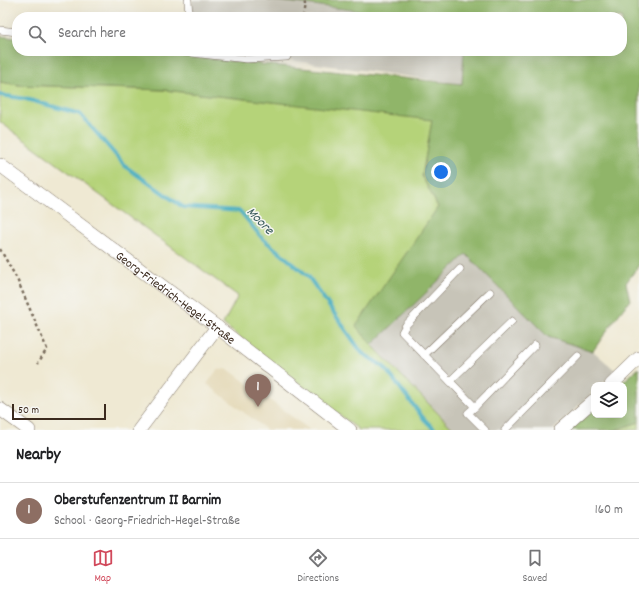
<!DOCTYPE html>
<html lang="en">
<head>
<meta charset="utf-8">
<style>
	:root { --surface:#fff; --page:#f2f2f2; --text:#202124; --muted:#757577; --line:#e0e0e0; --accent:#d1495b }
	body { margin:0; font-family:Dekko,sans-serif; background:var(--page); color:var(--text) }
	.controls { position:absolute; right:12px; bottom:12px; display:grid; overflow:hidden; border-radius:8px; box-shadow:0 4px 16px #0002 }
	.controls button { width:36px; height:36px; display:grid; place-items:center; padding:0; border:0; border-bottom:1px solid var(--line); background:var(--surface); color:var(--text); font:20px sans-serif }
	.scale { position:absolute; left:12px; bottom:10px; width:94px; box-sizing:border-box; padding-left:4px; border:2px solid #3b2a1e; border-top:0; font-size:11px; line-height:14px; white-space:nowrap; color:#3b2a1e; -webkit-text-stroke:3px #f6f6f2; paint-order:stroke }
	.you { position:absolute; left:441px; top:172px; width:14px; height:14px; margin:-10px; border:3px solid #fff; border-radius:50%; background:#1a73e8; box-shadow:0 0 0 6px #1a73e833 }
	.badge { display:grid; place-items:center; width:26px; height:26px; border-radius:50%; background:var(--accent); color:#fff; font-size:13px; font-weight:700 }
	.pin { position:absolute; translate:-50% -33px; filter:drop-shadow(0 1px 2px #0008) }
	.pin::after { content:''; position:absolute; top:21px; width:14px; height:12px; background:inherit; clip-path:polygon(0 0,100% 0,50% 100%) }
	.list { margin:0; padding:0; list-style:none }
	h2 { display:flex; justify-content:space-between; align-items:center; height:52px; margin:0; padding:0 16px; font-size:17px }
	h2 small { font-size:13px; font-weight:400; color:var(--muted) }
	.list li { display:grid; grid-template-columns:26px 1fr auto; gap:12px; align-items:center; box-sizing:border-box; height:56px; padding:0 16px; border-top:1px solid var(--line) }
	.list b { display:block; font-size:15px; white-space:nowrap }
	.list p { margin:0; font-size:13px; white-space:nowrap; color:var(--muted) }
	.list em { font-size:13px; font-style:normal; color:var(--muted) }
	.icon { flex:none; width:22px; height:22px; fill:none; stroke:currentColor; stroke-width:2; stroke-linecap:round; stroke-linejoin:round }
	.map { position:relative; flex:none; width:639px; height:430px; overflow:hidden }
	.search { position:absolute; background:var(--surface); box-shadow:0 4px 16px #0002; left:12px; right:12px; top:12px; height:44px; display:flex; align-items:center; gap:10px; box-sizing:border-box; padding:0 14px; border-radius:16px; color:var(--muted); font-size:15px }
	.sheet { height:108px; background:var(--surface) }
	nav { display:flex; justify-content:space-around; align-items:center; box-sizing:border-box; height:56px; border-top:1px solid var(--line); background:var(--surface); font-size:11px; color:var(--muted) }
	nav a { display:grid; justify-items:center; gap:2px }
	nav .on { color:var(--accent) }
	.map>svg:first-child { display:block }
	.built { fill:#e5daba }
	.industrial { fill:#c7c4b8 }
	.green { fill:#b5d379; stroke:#787e4c }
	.forest { fill:#90b569; stroke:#667044 }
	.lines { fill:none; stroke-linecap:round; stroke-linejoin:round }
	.stream { stroke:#3da9bc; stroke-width:4 }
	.service-casing { stroke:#7a6d5d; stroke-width:8 }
	.minor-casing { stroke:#7a6d5d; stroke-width:14 }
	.path { stroke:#7a6d5d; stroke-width:2.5; stroke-dasharray:3 3; stroke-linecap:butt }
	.service { stroke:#fff; stroke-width:7 }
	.minor { stroke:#fff; stroke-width:13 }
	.labels { text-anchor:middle; stroke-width:3; stroke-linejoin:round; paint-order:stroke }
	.street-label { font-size:13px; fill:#3b2a1e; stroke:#f6f6f2 }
	.water-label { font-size:14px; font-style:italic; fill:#3c5d5d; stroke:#f6f6f2 }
</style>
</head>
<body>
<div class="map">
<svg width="639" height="430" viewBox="0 0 639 430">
	<rect width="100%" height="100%" fill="#f6f6f2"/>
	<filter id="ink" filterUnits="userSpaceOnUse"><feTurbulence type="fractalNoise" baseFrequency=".025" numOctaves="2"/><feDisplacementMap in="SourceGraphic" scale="8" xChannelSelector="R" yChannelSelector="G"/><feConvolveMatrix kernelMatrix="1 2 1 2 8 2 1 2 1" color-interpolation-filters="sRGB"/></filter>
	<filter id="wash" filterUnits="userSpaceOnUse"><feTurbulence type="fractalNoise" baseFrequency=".012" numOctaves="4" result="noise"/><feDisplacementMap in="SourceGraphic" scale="16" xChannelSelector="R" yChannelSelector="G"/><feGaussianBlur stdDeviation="0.9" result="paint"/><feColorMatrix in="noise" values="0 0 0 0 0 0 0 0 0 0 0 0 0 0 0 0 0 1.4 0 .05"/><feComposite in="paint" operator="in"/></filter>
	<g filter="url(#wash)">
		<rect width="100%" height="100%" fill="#efe9d3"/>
		<polygon class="built" points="228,369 310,430 267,430 207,384 217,370"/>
		<g class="industrial">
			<polygon points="192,0 268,0 305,4 408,17 191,17"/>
			<polygon points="225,51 464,51 463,84 244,54"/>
			<polygon points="466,254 548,337 593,351 616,371 601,385 594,385 594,391 553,430 454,430 372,345"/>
		</g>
		<g class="green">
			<polygon points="0,82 19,85 164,90 433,119 422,176 438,207 365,336 372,345 454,430 359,430 223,324 238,296 0,122"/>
			<polygon points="639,422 639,430 615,430"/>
		</g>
		<g class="forest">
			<polygon points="268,0 639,0 639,265 626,283 630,300 613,322 593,351 548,337 466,254 372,345 356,326 438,207 422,176 432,120 164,90 19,85 0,82 0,36 17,38 17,51 143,51 241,62 462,84 464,51 622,51 622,17 408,17 305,4"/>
			<polygon points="639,368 639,422 615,430 567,430 594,407 594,415 624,415 624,385 619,385"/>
		</g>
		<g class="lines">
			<polyline class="stream" points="0,95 26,99 80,114 126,167 183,207 240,211 262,238 308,276 362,353 384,367 424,419 435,430"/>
		</g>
	</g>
	<g filter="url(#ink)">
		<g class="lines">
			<defs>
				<g id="service">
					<polyline points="188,0 189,17"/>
					<polyline points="0,30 17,32"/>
					<polyline points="173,51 247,59 287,57 289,51"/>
					<polyline points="445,51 452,52"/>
					<polyline points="460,269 406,325 402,332 475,407 535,345"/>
					<polyline points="424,355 490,292"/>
					<polyline points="450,381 512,321"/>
					<polyline points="475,407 468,413 485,430"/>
					<polyline points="505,430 578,356"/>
				</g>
				<g id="minor">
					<path id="s1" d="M0,165L217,327L350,430"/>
					<polyline points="611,385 639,358"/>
					<polyline points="0,409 29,430"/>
					<polyline points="139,430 217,327"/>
					<polyline points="560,430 594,400"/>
				</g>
			</defs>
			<use href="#service" class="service-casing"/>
			<use href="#minor" class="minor-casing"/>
			<g class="path">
				<polyline points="303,17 305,4 304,0"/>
				<polyline points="0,249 17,279 47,349 38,363"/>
			</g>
			<use href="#service" class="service"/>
			<use href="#minor" class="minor"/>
		</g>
	</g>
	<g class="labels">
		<g class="street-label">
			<text dy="5" stroke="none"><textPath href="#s1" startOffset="220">Georg-Friedrich-Hegel-Straße</textPath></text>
		</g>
		<g class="water-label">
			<text transform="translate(261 220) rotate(46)" y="5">Moore</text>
		</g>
	</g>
</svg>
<div class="controls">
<button><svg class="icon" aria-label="layers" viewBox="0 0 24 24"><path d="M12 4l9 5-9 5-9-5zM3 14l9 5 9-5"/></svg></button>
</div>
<div class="scale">50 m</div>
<div class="you"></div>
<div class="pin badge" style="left:258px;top:407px;background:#8d6e63">1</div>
<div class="search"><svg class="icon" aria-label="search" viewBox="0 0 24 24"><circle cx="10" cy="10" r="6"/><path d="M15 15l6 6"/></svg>Search here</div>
</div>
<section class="sheet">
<h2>Nearby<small></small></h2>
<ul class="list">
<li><span class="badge" style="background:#8d6e63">1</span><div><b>Oberstufenzentrum II Barnim</b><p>School · Georg-Friedrich-Hegel-Straße</p></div><em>160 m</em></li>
</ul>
</section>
<nav>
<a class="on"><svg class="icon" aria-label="map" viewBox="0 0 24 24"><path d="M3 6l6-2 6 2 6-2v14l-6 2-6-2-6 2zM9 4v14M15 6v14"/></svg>Map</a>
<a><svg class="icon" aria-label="directions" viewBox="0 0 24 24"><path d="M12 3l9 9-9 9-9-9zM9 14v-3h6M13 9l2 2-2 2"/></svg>Directions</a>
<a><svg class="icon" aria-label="saved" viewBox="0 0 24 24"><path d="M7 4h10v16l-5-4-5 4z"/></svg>Saved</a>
</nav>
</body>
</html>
